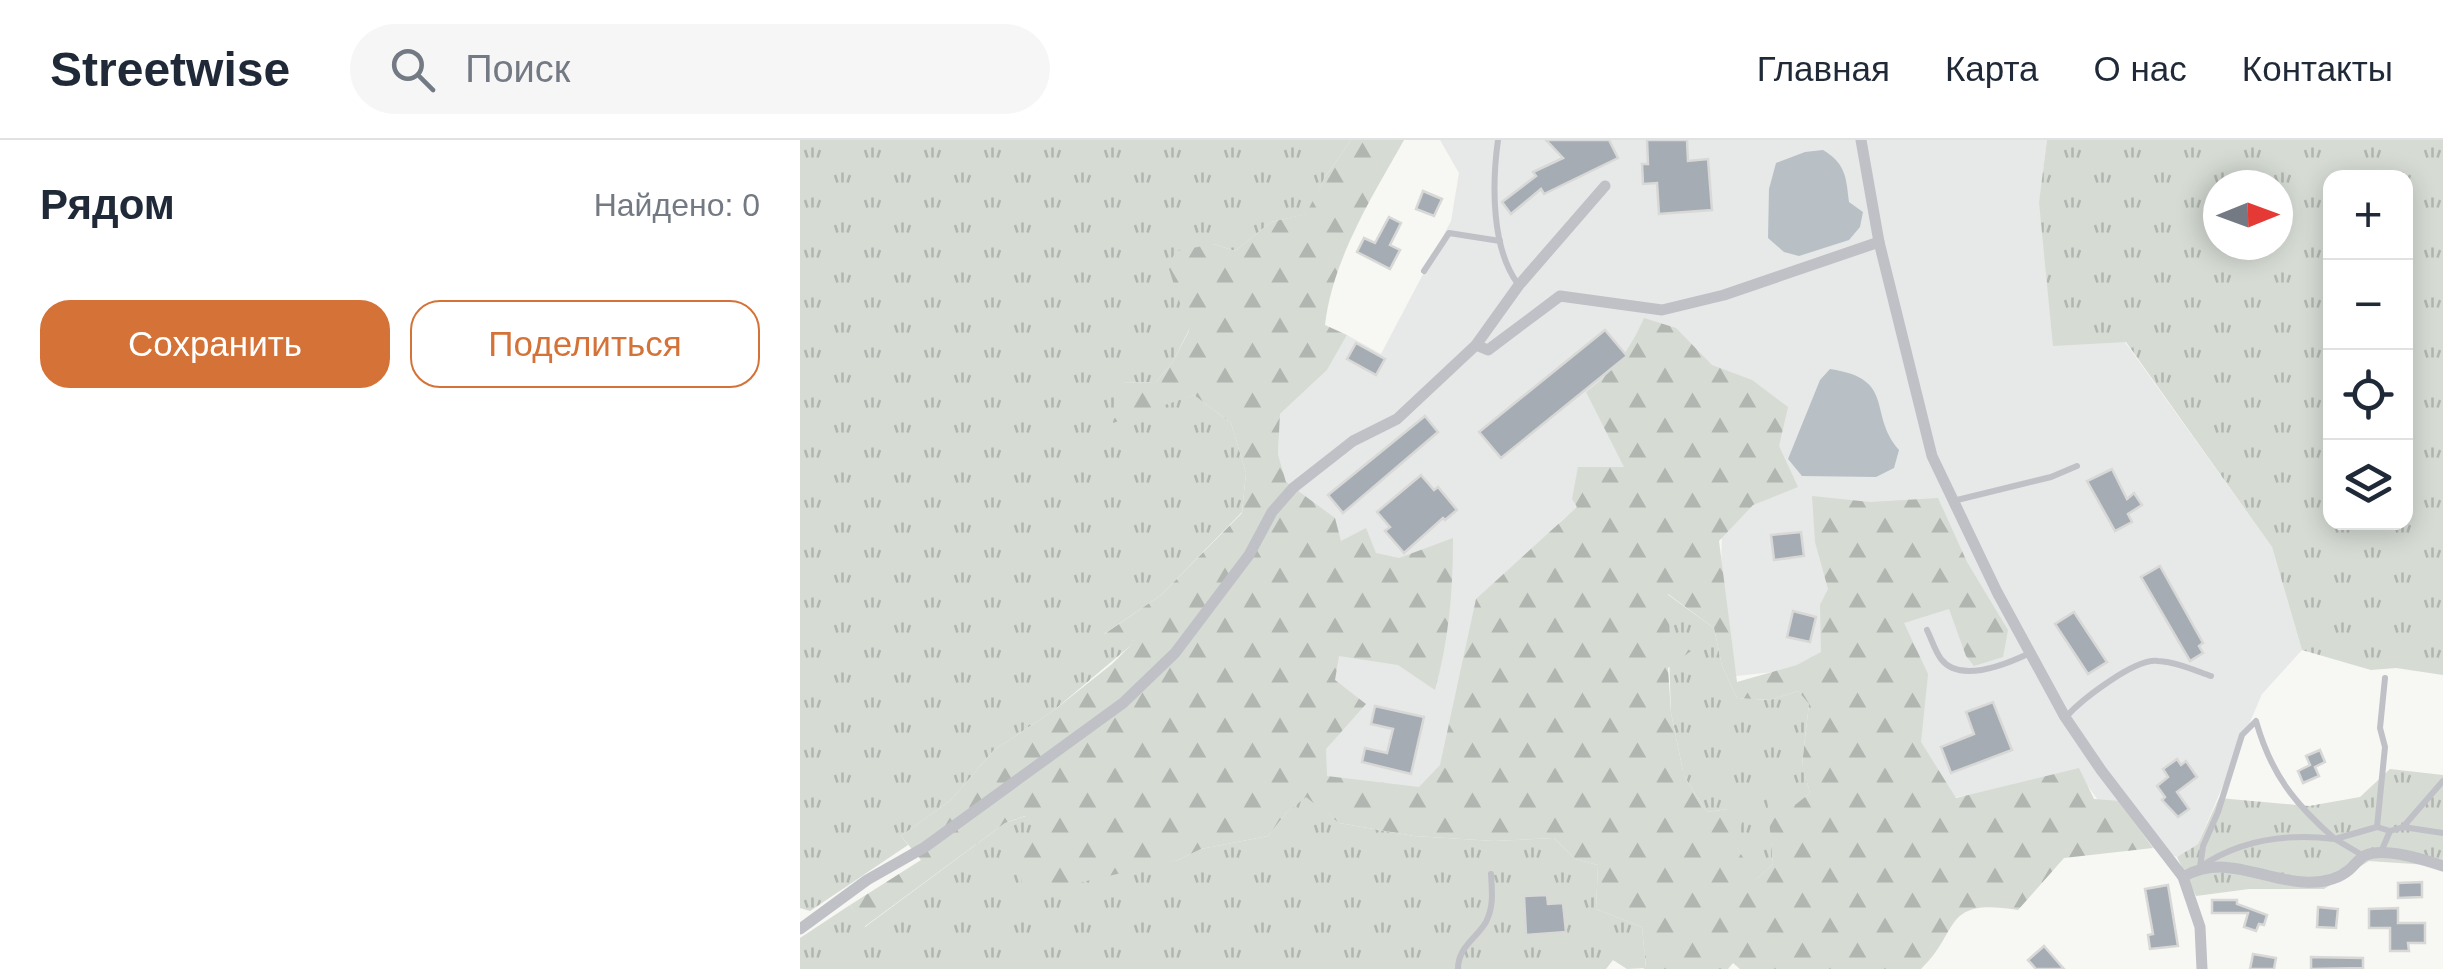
<!DOCTYPE html>
<html lang="ru">
<head>
<meta charset="utf-8">
<style>
	:root { --surface:#fff; --page:#f6f6f7; --text:#1f2937; --muted:#747a83; --line:#e0e1e3; --accent:#d47237 }
	body { margin:0; font-family:Helvetica,sans-serif; background:var(--page); color:var(--text) }
	.controls { position:absolute; right:30px; top:30px; display:grid; overflow:hidden; border-radius:20px; box-shadow:0 5px 25px #0003 }
	.controls button { width:90px; height:90px; display:grid; place-items:center; padding:0; border:0; border-bottom:2px solid var(--line); background:var(--surface); color:var(--text); font:50px sans-serif }
	.compass { position:absolute; left:1403px; top:30px; width:90px; height:90px; border-radius:50%; background:var(--surface); box-shadow:0 5px 25px #0003; rotate:89deg }
	.list { margin:0; padding:0; list-style:none }
	h2 { display:flex; justify-content:space-between; align-items:center; height:130px; margin:0; padding:0 40px; font-size:42px }
	h2 small { font-size:32px; font-weight:400; color:var(--muted) }
	.actions { display:flex; gap:20px; padding:30px 40px }
	.actions a { flex:1; padding:22px 0; border:2px solid var(--accent); border-radius:30px; text-align:center; font-size:35px; color:var(--accent) }
	.actions .main { background:var(--accent); color:#fff }
	.icon { flex:none; width:55px; height:55px; fill:none; stroke:currentColor; stroke-width:2; stroke-linecap:round; stroke-linejoin:round }
	.map { position:relative; flex:none; width:1643px; height:829px; overflow:hidden }
	header { display:flex; align-items:center; gap:60px; box-sizing:border-box; height:140px; padding:0 50px; background:var(--surface); border-bottom:2px solid var(--line) }
	header strong { font-size:48px }
	nav { display:flex; gap:55px; margin-inline-start:auto; font-size:35px }
	.search { width:700px; height:90px; background:var(--page); display:flex; align-items:center; gap:25px; box-sizing:border-box; padding:0 35px; border-radius:55px; color:var(--muted); font-size:38px }
	main { display:flex }
	aside { flex:1; background:var(--surface) }
	.map>svg:first-child { display:block }
	.built { fill:#e7e8e8 }
	.grass { fill:url(#grass-tufts); fill-rule:evenodd }
	.forest { fill:url(#forest-firs); fill-rule:evenodd }
	.water { fill:#b8c0c6 }
	.building { fill:#a6acb3; stroke:#d8d9d7; stroke-width:2.5 }
	.lines { fill:none; stroke-linecap:round; stroke-linejoin:round }
	.lane { stroke:#bfc1c6; stroke-width:6 }
	.street { stroke:#bfc1c6; stroke-width:11 }
</style>
</head>
<body>
<header>
<strong>Streetwise</strong>
<div class="search"><svg class="icon" aria-label="search" viewBox="0 0 24 24"><circle cx="10" cy="10" r="6"/><path d="M15 15l6 6"/></svg>Поиск</div>
<nav><a>Главная</a><a>Карта</a><a>О нас</a><a>Контакты</a></nav>
</header>
<main>
<aside>
<h2>Рядом<small>Найдено: 0</small></h2>
<ul class="list">
</ul>
<div class="actions"><a class="main">Сохранить</a><a>Поделиться</a></div>
</aside>
<div class="map">
<svg width="1643" height="829" viewBox="0 0 1643 829">
	<defs>
		<pattern id="grass-tufts" width="24" height="20" patternUnits="userSpaceOnUse" patternTransform="scale(2.5)"><rect width="24" height="20" fill="#d6dbd4"/><path d="M3 7l-1-3M5 7V3M7 7l1-3M15 17l-1-3M17 17v-4M19 17l1-3" fill="none" stroke="#b2b6b1"/></pattern>
		<pattern id="forest-firs" width="22" height="20" patternUnits="userSpaceOnUse" patternTransform="scale(2.5)"><rect width="22" height="20" fill="#d6dbd4"/><path d="M5 1l3.5 6h-7zM16 11l3.5 6h-7z" fill="#b2b6b1"/></pattern>
	</defs>
	<rect width="100%" height="100%" fill="#f7f7f4"/>
	<polygon class="built" points="640,0 1247,0 1239,63 1325,202 1472,407 1502,510 1462,554 1398,704 1377,717 1353,708 1322,666 1300,663 1282,638 1144,659 1045,524 936,536 921,448 922,384 877,288 762,380 674,474 649,646 620,673 529,646 513,627 486,342 478,314 480,274 527,230 547,195 581,214 651,81 659,33"/>
	<g class="grass">
		<polygon points="0,0 551,0 525,37 507,74 471,82 435,111 414,104 369,126 389,190 372,223 356,242 317,243 357,266 394,255 431,283 446,333 442,372 361,455 304,494 336,501 253,571 194,610 151,660 101,696 108,705 10,771 0,768"/>
		<path d="M1247,0H1643V535L1596,528L1571,530L1502,510L1472,407L1326,202L1253,206L1239,62ZM1530,38H1606V382H1530ZM1418,45H1478V105H1418Z"/>
		<polygon points="867,454 914,488 922,526 937,558 970,560 998,551 1009,564 1002,624 1010,653 996,664 968,657 973,724 956,740 937,708 928,669 907,672 884,636 871,573"/>
		<polygon points="1590,629 1643,635 1643,726 1569,721 1524,749 1449,749 1396,756 1377,717 1398,704 1419,658 1509,666 1560,657"/>
		<polygon points="506,656 539,683 614,696 694,701 754,698 775,719 798,725 796,769 842,787 846,828 827,829 813,820 806,829 0,829 0,798 50,765 65,787 205,683 226,676 239,687 321,730 378,720 401,709 468,696 486,673"/>
	</g>
	<path class="forest" d="M551,0H604C572,57 533,118 525,185L547,195L527,230L480,274L478,314L486,342L535,378L541,401L566,388L576,413L599,418L653,398C653,451 649,499 635,550L598,525L539,516L535,540L566,564L526,609L527,636L619,647L640,625L676,459L777,367L772,359L778,327H824L786,252C814,231 830,210 844,178L876,188L912,225L952,240L988,267L979,306L998,347L953,365L919,401L937,542L997,525L1021,512L1020,465L1028,449L1015,402L1012,356L1070,362L1138,358L1167,422L1208,490L1203,517L1174,526L1166,516L1149,469L1104,483L1128,534L1121,602L1156,658L1279,628L1294,659L1319,661L1353,708L1264,718L1218,770C1141,757 1161,791 1121,829H940L933,823L928,829H843L846,827L842,787L796,769L798,725L775,719L754,698L694,701L614,696L539,683L506,657L486,673L468,696L401,709L378,720L265,746H222L217,707L238,687L225,676L205,683L64,787L50,765L121,720L101,696L151,660L194,610L253,571L312,524L335,501L303,495L361,455L442,373L446,333L431,283L394,255L313,283L316,243L356,242L372,223L389,191L368,126L376,111L414,104L435,111L471,82L506,74L525,37ZM868,454L914,488L922,526L937,558L970,560L998,551L1009,564L1002,625L1010,653L996,664L976,650L967,657L973,724L957,739L937,708L944,671L928,669L907,672L884,636L871,573L868,528L891,511L870,501Z"/>
	<g class="water">
		<path d="M1023,10C1046,24 1046,37 1049,62L1063,72L1060,87L1049,100L999,116L984,112L968,98L969,49L976,23L1005,12Z"/>
		<path d="M1030,229C1097,239 1067,273 1099,310L1094,328L1076,337L1002,336L988,319L1020,240Z"/>
	</g>
	<g class="building">
		<polygon points="746,0 809,0 818,18 744,54 741,49 711,74 702,62 736,36 733,32 763,18"/>
		<polygon points="847,0 887,0 888,21 908,19 912,70 859,74 857,43 843,44 842,24 848,24"/>
		<polygon points="623,51 642,59 634,76 616,69"/>
		<polygon points="589,77 601,83 590,105 600,110 590,129 557,112 564,98 575,103"/>
		<polygon points="805,190 827,216 701,318 679,292"/>
		<polygon points="556,203 585,219 576,235 547,219"/>
		<polygon points="625,276 638,292 543,373 528,355"/>
		<polygon points="1312,329 1327,359 1334,353 1342,365 1328,374 1332,382 1315,391 1287,341"/>
		<polygon points="621,335 634,350 638,347 657,370 645,380 643,378 604,413 585,391 590,387 577,372"/>
		<polygon points="1001,392 1004,416 974,420 971,395"/>
		<polygon points="1360,426 1403,503 1399,506 1403,513 1390,521 1341,437"/>
		<polygon points="993,471 1016,477 1010,502 987,497"/>
		<polygon points="1274,472 1307,522 1288,534 1255,484"/>
		<polygon points="1193,562 1212,610 1151,633 1141,607 1174,594 1166,572"/>
		<polygon points="575,566 624,577 611,634 562,622 565,608 587,613 593,589 571,584"/>
		<polygon points="1520,610 1525,622 1515,627 1519,636 1503,643 1498,631 1510,625 1506,616"/>
		<polygon points="1377,619 1381,625 1386,621 1397,637 1377,652 1389,669 1378,677 1362,660 1365,657 1357,646 1368,637 1363,629"/>
		<polygon points="1622,742 1622,757 1598,758 1598,743"/>
		<polygon points="1368,745 1378,806 1350,809 1348,795 1353,794 1345,749"/>
		<polygon points="747,755 748,764 763,763 766,792 726,795 724,756"/>
		<polygon points="1412,760 1437,760 1437,764 1467,775 1464,785 1459,784 1456,791 1444,787 1448,773 1412,773"/>
		<polygon points="1518,767 1538,769 1536,788 1517,787"/>
		<polygon points="1598,768 1598,783 1625,783 1625,803 1608,803 1609,811 1590,811 1590,788 1569,788 1569,769"/>
		<polygon points="1244,806 1264,829 1236,829 1228,820"/>
		<polygon points="1453,814 1476,818 1474,829 1450,829"/>
		<polygon points="1511,817 1563,818 1563,828 1511,829"/>
	</g>
	<g class="lines">
		<g class="lane">
			<path d="M698,0C692,43 691,108 718,144"/>
			<polyline points="624,131 649,93 700,101"/>
			<polyline points="1153,361 1251,337 1277,326"/>
			<path d="M1127,490C1131,498 1135,511 1141,519C1160,544 1207,524 1230,513"/>
			<path d="M1266,577C1281,560 1335,518 1358,521C1376,522 1394,530 1411,536"/>
			<path d="M1456,581C1471,634 1494,663 1535,699C1487,693 1441,699 1400,727L1403,706L1418,672L1442,595Z"/>
			<polyline points="1577,687 1585,607 1580,588 1585,538"/>
			<polyline points="1603,687 1643,641"/>
			<polyline points="1590,691 1603,687 1643,693"/>
			<polyline points="1562,715 1535,699 1577,687 1590,691 1581,712"/>
			<path d="M658,829C658,807 676,799 686,782C694,766 692,752 691,734"/>
		</g>
		<g class="street">
			<polyline points="1061,0 1079,102 1132,316 1197,452 1265,577 1301,630 1383,737 1400,787 1402,829"/>
			<polyline points="676,205 688,210 760,156 862,170 924,155 1079,102"/>
			<path d="M1383,737C1424,713 1462,740 1504,742C1520,743 1537,740 1549,730C1555,725 1559,718 1566,715C1585,707 1625,720 1643,726"/>
			<polyline points="0,789 67,740 125,707 323,563 375,513 449,415 472,372 493,348 553,301 597,279 676,205 719,145 805,46"/>
		</g>
	</g>
</svg>
<div class="controls">
<button>+</button>
<button>−</button>
<button><svg class="icon" aria-label="locate" viewBox="0 0 24 24"><circle cx="12" cy="12" r="6"/><path d="M12 2v4M12 18v4M2 12h4M18 12h4"/></svg></button>
<button><svg class="icon" aria-label="layers" viewBox="0 0 24 24"><path d="M12 4l9 5-9 5-9-5zM3 14l9 5 9-5"/></svg></button>
</div>
<svg class="compass" viewBox="-18 -18 36 36"><path d="M0-13l5 13h-10z" fill="#e53935"/><path d="M0 13l5-13h-10z" fill="#747a83"/></svg>
</div>
</main>
</body>
</html>
